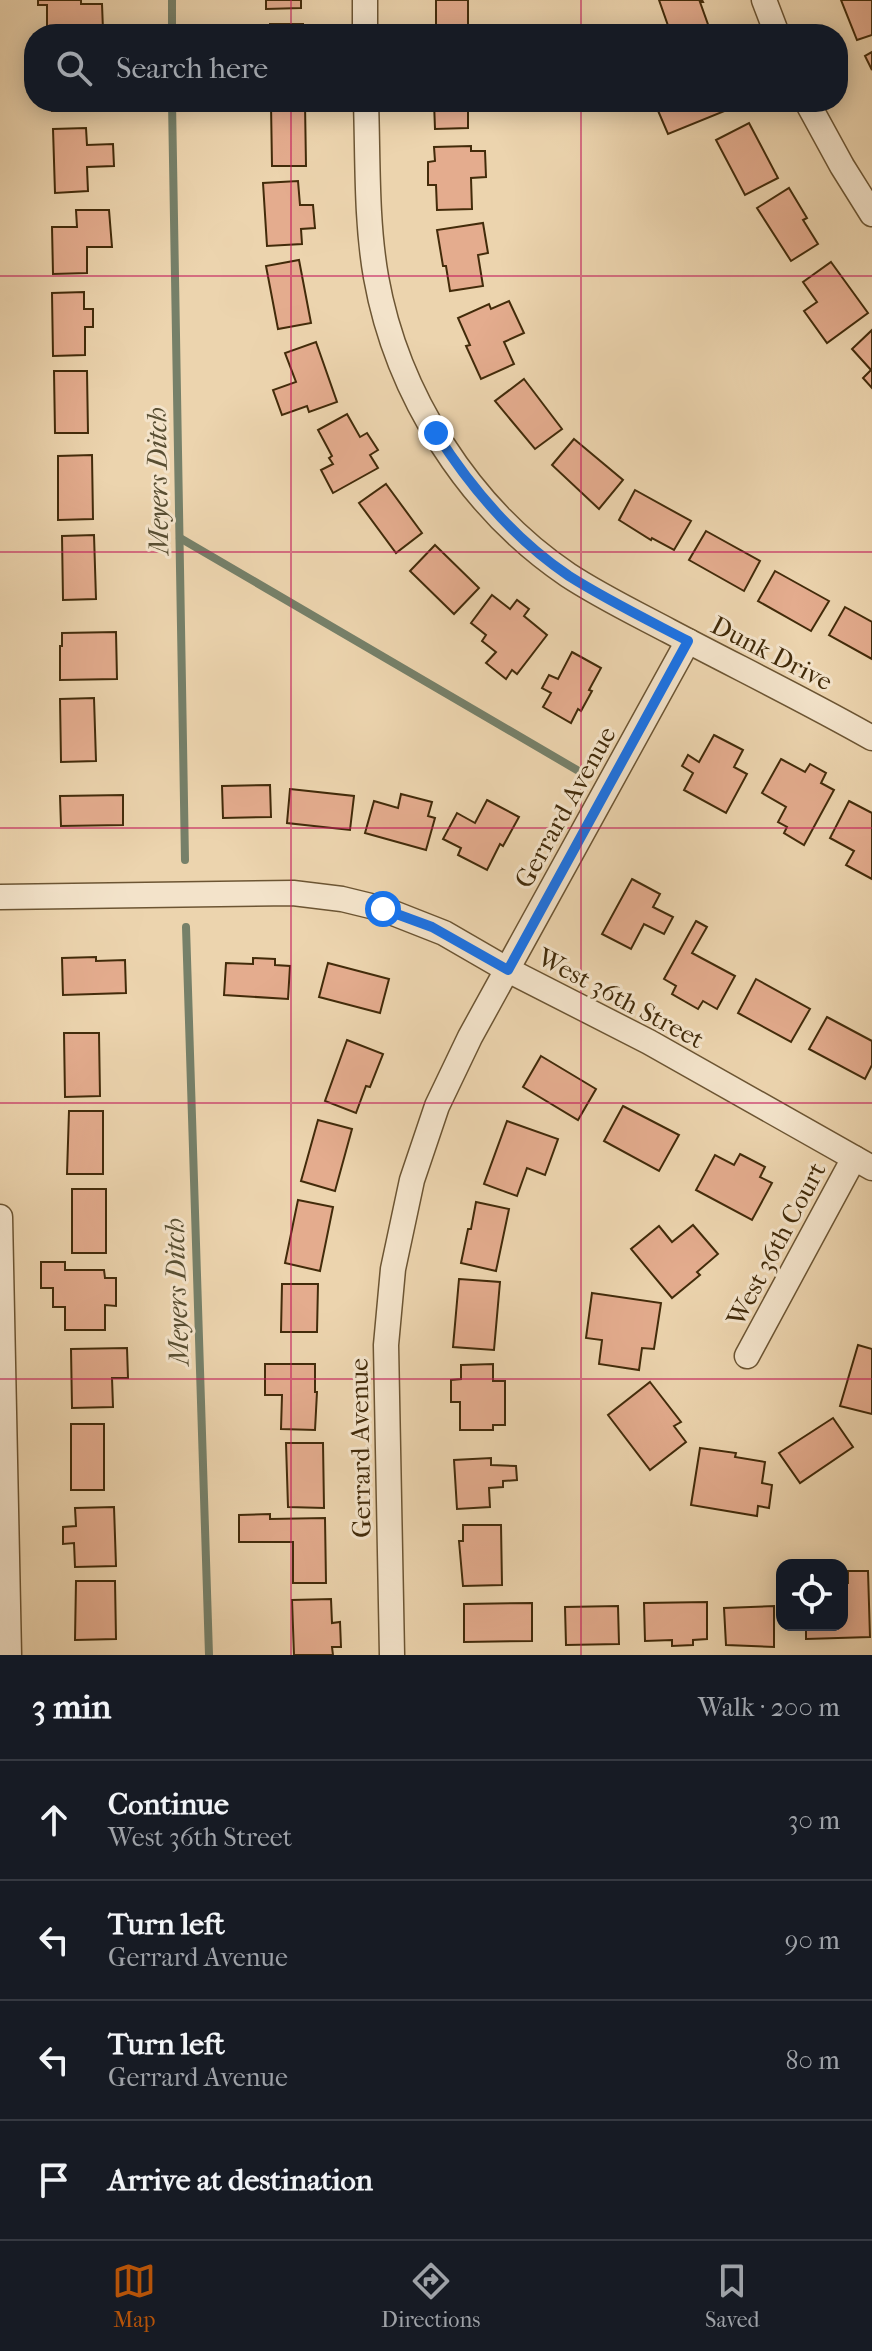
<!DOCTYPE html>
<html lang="en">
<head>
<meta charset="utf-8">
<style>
	:root { --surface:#171b24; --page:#242831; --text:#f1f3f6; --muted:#9ea1a6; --line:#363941; --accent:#b45309 }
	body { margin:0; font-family:"IM FELL French Canon",serif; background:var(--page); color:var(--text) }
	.controls { position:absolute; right:24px; bottom:24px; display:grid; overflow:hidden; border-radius:16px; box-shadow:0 4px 20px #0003 }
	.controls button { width:72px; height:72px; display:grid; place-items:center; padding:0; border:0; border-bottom:2px solid var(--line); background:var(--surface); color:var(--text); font:40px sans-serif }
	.stop { position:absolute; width:24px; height:24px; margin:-18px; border:6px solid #1a73e8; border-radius:50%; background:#fff }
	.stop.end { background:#1a73e8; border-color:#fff; box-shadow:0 2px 8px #0008 }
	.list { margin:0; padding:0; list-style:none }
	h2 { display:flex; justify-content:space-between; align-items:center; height:104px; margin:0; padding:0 32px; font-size:34px }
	h2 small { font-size:26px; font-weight:400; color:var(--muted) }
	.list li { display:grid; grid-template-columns:52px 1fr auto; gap:24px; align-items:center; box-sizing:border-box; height:120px; padding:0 32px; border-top:2px solid var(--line) }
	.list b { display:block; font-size:30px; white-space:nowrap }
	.list p { margin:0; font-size:26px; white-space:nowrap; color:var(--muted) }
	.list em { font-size:26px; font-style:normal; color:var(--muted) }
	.icon { flex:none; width:44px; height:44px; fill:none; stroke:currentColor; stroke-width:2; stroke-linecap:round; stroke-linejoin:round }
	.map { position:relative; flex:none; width:872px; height:1655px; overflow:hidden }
	.search { position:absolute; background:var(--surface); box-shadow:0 4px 20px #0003; left:24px; right:24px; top:24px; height:88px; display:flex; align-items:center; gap:20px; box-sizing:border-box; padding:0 28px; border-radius:32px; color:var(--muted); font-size:30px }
	.sheet { height:584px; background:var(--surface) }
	nav { display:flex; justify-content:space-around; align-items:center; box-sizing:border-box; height:112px; border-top:2px solid var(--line); background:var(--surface); font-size:22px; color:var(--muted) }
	nav a { display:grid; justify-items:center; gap:4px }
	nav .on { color:var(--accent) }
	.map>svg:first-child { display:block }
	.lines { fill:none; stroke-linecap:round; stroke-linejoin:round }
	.stream { stroke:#768069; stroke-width:8 }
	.building { fill:#e4ac8e; stroke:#422b0a; stroke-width:2 }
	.street-casing { stroke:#6c5533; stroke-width:27 }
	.street { stroke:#f3e3ca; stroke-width:24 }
	.route { stroke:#1a73e8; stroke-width:10 }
	.grid { fill:none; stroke:#c2185b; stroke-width:2; stroke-opacity:0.55 }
	.labels { text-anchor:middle; stroke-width:6; stroke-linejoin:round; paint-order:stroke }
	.street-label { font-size:26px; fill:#422b0a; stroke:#f3e3ca }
	.water-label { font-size:28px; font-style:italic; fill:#584e32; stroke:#f3e3ca }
</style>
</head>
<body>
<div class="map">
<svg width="872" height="1655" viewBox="0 0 872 1655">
	<rect width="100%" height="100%" fill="#ecd4ae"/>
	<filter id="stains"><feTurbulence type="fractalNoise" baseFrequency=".0025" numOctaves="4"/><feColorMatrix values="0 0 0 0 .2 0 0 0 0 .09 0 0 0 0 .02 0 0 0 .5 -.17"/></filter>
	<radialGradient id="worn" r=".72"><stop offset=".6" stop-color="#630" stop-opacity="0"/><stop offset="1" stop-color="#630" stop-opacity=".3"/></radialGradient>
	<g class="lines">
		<g class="stream">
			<polyline points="172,0 172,34"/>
			<polyline points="172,102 185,860"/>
			<polyline points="180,538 577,770"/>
			<polyline points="186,927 209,1655"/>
		</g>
	</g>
	<g class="building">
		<polygon points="38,0 81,0 81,4 102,4 103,30 47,32 47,5 38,5"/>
		<polygon points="266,0 301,0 301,8 266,9"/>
		<rect x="436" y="0" width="32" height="34"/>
		<polygon points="659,0 702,0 703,2 700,2 710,30 699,34 671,34"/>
		<polygon points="841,0 872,0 872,35 857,40"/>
		<rect x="270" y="24" width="33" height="10"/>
		<polygon points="872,52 872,70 865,56"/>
		<polygon points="51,102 85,102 85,110 52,111"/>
		<polygon points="434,102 468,102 468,128 435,129"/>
		<polygon points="666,102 730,102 732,108 668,134 656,106"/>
		<polygon points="305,103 306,166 272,166 271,104"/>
		<polygon points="749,123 778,178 745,195 716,140"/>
		<polygon points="86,128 87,145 113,144 114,166 87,167 88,191 55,193 53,129"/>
		<polygon points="471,146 471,151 485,151 486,177 471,178 472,209 437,210 436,185 428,185 428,162 435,161 434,147"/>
		<polygon points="298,181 300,205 313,205 315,228 301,229 302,244 267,246 263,183"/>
		<polygon points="789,188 807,218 803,220 818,244 791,261 757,208"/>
		<polygon points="76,210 109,210 112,247 87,247 87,273 53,274 52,227 77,227"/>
		<polygon points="483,223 488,253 478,255 483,286 450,291 446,266 443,266 437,230"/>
		<polygon points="299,260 311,323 278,329 266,266"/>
		<polygon points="831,262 868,313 827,343 804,311 817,302 803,282"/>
		<polygon points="84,292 84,309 93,309 93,327 85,327 85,355 53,356 52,293"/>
		<polygon points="509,301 524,333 504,342 514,364 481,379 466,346 470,345 458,318 489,304 491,309"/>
		<polygon points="872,330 872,388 863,378 871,370 852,349"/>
		<polygon points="316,342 337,402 309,412 307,406 282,415 273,390 296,382 285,353"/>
		<polygon points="54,371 87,371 88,433 55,433"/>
		<polygon points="524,379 562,429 535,449 495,401"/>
		<polygon points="347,414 360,437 367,433 378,450 370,455 378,468 333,493 321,470 333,464 329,458 332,456 318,430"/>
		<polygon points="574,439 623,480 599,509 552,465"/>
		<polygon points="92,455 93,519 58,520 58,456"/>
		<polygon points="386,484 422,533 396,553 359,503"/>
		<polygon points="635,490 691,521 674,550 652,538 651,540 619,520"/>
		<polygon points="706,531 760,561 744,591 689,560"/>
		<polygon points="94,535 96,599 63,600 62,536"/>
		<polygon points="435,545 479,588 454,614 410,571"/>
		<polygon points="775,571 829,601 811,631 758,601"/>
		<polygon points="492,595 510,609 517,600 529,609 524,616 547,635 517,674 512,670 506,679 486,663 496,652 482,641 486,635 471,623"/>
		<polygon points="845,607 872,622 872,659 829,635"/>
		<polygon points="116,632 117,679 60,680 60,646 62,646 62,633"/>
		<polygon points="572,652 601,668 589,690 592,691 581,711 578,709 571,723 543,707 551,693 542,688 549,675 558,679"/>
		<polygon points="94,698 96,761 61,762 60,699"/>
		<polygon points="714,735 743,750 734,767 747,774 726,813 684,790 693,773 682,766 688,755 699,762"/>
		<polygon points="781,759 805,772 810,764 826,773 821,783 834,790 804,845 784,833 787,827 778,822 786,807 762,793"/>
		<polygon points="270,785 271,817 223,818 222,786"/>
		<polygon points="290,789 354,796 350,830 287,823"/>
		<polygon points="401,794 432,802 428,816 435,818 426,850 365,833 374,801 398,808"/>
		<polygon points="123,795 123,825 61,826 60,796"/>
		<polygon points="487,800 519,817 503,846 500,844 487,870 458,855 461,848 443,839 457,813 475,823"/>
		<polygon points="849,801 872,813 872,879 846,865 854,851 830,838"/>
		<polygon points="632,879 660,894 653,907 673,917 664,934 644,924 631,949 602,934"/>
		<polygon points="696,921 707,927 692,953 735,976 717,1009 703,1001 698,1009 672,994 676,986 664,979"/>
		<polygon points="96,957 96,961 125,960 126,993 63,995 62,958"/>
		<polygon points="253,958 275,959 275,965 290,966 288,999 224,995 226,963 253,964"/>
		<polygon points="328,963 389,979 380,1013 319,997"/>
		<polygon points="756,979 810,1009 791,1042 738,1013"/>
		<polygon points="827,1017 872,1041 872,1065 865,1079 809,1049"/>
		<polygon points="64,1033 99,1033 100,1096 65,1097"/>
		<polygon points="347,1040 383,1054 370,1087 366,1086 356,1113 325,1101"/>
		<polygon points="541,1056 596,1089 578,1120 523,1087"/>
		<polygon points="623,1106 679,1135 659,1171 604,1141"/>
		<polygon points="69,1111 103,1111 103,1174 67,1174"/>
		<polygon points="318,1120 352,1129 335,1191 301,1181"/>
		<polygon points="507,1121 558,1139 545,1175 527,1168 517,1196 484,1184"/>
		<polygon points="740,1154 765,1167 760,1177 772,1183 752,1220 696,1190 715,1155 734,1165"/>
		<rect x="72" y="1189" width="34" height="64"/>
		<polygon points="298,1200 333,1207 320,1271 285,1263"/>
		<polygon points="476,1202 509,1209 496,1271 461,1263 468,1229 471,1229"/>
		<polygon points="693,1225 718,1254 697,1272 700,1275 672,1298 631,1249 659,1226 672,1242"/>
		<polygon points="41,1262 65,1262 65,1270 104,1270 105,1278 116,1278 116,1306 105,1305 105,1330 65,1330 65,1307 53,1307 53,1288 41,1288"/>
		<polygon points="459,1279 500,1282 494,1350 453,1347"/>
		<polygon points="282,1284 318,1284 317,1332 281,1332"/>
		<polygon points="592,1293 661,1303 654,1349 642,1348 639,1370 599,1364 602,1340 586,1338"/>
		<polygon points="858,1345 872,1349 872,1414 840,1406"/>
		<polygon points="127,1348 128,1378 112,1378 113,1407 72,1408 71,1349"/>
		<polygon points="265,1364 315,1364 315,1392 317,1392 315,1430 281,1429 282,1395 265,1395"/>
		<polygon points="493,1364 493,1381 505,1381 505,1425 493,1425 493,1430 460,1430 460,1402 451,1402 451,1380 461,1379 461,1365"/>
		<polygon points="650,1382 681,1422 674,1426 686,1442 650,1470 608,1415"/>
		<polygon points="833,1418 853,1447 800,1483 779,1453"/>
		<rect x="71" y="1424" width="33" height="66"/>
		<polygon points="286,1443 323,1443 324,1508 288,1507"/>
		<polygon points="700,1448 736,1453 735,1457 765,1462 762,1483 772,1485 769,1508 758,1506 757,1516 691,1505"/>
		<polygon points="491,1458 491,1465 516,1466 517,1480 503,1481 503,1487 489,1488 490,1507 457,1509 454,1460"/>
		<polygon points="114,1507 116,1566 75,1567 74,1543 63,1544 63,1527 76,1526 75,1508"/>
		<polygon points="270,1514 270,1519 325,1518 326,1583 293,1583 293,1542 239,1542 239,1515"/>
		<polygon points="463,1525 501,1525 502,1585 463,1586 459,1541 463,1541"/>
		<polygon points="848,1571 868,1571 870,1637 806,1639 806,1625 842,1625 842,1583 848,1583"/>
		<polygon points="76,1581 115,1581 116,1639 75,1640"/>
		<polygon points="331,1599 332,1623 340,1622 341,1647 332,1647 333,1655 294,1655 292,1600"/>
		<polygon points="707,1602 707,1639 693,1640 693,1645 672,1646 672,1640 645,1641 644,1603"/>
		<polygon points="532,1603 532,1641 464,1642 464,1604"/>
		<polygon points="618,1606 619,1644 566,1645 565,1607"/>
		<polygon points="774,1606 774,1647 726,1645 724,1608"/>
	</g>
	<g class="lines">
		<defs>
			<g id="street">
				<polyline points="365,0 365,34"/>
				<polyline points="764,0 777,34"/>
				<path d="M366,102C368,160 366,220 376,277C397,395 469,508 568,575C600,596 635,613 669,631C737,667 805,700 872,738"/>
				<polyline points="807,102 842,166 872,214"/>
				<polyline points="0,897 293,893 342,899 383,909 444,933 508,970 649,1042 872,1168"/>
				<polyline points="0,1217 9,1655"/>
				<polyline points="747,1356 854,1158"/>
				<polyline points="392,1655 386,1345 393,1269 412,1180 437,1106 470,1037 688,641"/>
			</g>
		</defs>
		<use href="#street" class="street-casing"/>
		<use href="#street" class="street"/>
	</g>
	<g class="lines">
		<path class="route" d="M383,909L432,927L508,970L688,641C648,620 607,600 569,576C514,539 471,488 436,433"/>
	</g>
	<path class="grid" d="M291,0V34M581,0V34M291,102V1655M581,102V1655M0,276H872M0,552H872M0,828H872M0,1103H872M0,1379H872"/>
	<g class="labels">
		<g class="street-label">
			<text transform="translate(772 653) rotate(27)" y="9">Dunk Drive</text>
			<text transform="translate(565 807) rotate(-61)" y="9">Gerrard Avenue</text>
			<text transform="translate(621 998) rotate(28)" y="9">West 36th Street</text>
			<text transform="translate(776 1244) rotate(-62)" y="9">West 36th Court</text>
			<text transform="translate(360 1448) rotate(-91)" y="9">Gerrard Avenue</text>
		</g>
		<g class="water-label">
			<text transform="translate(157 481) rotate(-91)" y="10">Meyers Ditch</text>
			<text transform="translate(176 1292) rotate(-92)" y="10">Meyers Ditch</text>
		</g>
	</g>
	<rect width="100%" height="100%" filter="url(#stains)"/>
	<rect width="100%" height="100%" fill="url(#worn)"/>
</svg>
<div class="controls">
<button><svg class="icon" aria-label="locate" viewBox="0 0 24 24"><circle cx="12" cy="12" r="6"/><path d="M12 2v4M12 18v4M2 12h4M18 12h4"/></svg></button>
</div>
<div class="stop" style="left:383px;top:909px"></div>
<div class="stop end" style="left:436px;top:433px"></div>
<div class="search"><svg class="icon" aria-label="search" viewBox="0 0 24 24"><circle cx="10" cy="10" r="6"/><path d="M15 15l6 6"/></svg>Search here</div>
</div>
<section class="sheet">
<h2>3 min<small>Walk · 200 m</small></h2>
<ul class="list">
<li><svg class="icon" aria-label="ahead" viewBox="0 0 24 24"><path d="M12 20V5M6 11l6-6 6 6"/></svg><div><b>Continue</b><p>West 36th Street</p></div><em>30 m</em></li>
<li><svg class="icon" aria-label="left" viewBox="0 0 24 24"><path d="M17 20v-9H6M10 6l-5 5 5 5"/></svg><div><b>Turn left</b><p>Gerrard Avenue</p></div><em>90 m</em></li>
<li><svg class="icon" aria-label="left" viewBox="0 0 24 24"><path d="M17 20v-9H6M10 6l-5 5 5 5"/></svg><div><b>Turn left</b><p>Gerrard Avenue</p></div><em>80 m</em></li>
<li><svg class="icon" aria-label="arrive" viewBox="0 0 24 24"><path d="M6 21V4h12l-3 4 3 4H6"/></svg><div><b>Arrive at destination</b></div></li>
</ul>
</section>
<nav>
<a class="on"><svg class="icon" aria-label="map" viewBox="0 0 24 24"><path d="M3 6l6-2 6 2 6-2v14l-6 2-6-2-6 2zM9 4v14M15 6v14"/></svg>Map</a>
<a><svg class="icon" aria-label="directions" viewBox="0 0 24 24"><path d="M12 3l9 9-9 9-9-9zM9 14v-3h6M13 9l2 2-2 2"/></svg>Directions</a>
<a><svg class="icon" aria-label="saved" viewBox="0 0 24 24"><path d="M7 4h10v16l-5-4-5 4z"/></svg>Saved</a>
</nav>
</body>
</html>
